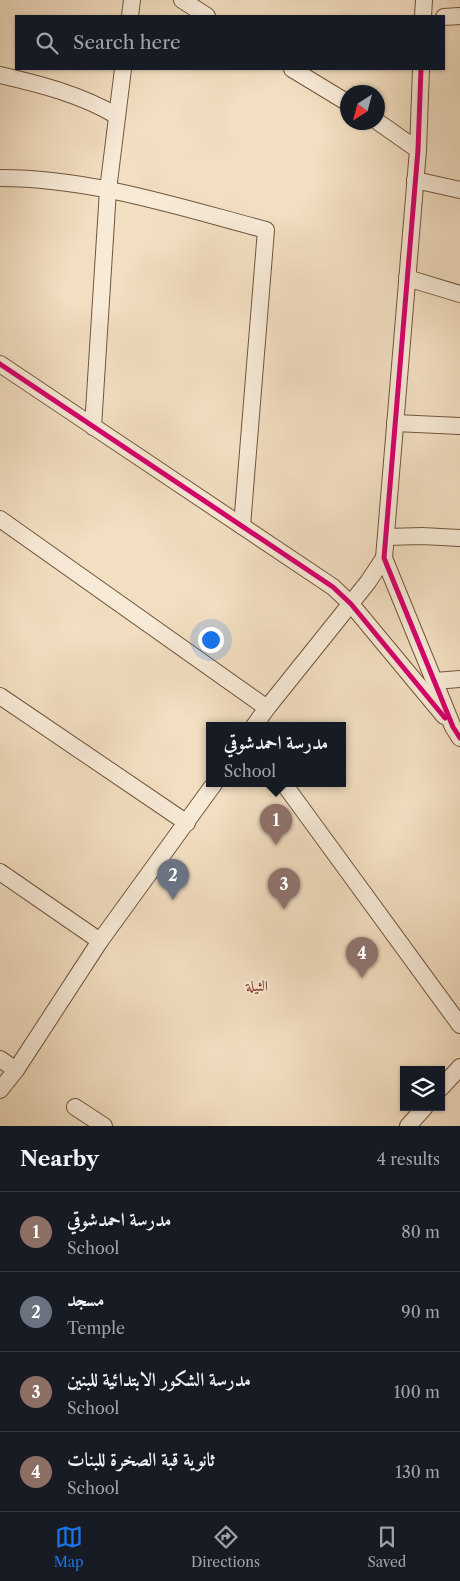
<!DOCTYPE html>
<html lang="en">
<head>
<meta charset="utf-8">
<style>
	:root { --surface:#171b24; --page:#242831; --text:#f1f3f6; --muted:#9ea1a6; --line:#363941; --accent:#1a73e8 }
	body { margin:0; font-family:"Libre Caslon Text",Amiri,serif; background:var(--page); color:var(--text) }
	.controls { position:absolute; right:15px; bottom:15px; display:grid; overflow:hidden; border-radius:0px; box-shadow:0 1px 4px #0004 }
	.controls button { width:45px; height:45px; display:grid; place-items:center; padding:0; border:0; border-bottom:1px solid var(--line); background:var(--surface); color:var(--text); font:25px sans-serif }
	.compass { position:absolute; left:340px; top:85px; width:45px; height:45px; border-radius:50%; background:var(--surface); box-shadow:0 1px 4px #0004; rotate:216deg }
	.you { position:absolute; left:210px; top:639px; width:18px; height:18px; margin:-12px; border:4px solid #fff; border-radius:50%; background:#1a73e8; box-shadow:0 0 0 8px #1a73e833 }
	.badge { display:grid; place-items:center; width:32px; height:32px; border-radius:50%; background:var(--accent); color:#fff; font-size:16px; font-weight:700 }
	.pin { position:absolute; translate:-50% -41px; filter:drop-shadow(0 1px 2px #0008) }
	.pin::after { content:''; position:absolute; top:26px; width:18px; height:15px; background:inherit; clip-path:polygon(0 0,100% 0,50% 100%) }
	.popup { position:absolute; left:206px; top:722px; width:140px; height:65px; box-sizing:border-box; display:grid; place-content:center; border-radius:0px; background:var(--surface); filter:drop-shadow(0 1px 4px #0005); font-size:16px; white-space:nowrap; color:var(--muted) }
	.popup b { font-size:19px; color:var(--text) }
	.popup::after { content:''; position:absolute; left:50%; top:100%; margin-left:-10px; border:10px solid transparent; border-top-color:var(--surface) }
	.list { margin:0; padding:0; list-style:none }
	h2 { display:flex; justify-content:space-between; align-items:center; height:65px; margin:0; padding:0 20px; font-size:21px }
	h2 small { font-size:16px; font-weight:400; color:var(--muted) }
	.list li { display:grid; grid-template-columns:32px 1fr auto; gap:15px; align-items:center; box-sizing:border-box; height:80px; padding:0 20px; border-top:1px solid var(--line) }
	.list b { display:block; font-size:19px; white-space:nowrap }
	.list p { margin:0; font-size:16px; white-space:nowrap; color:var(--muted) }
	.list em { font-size:16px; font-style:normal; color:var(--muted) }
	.icon { flex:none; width:28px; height:28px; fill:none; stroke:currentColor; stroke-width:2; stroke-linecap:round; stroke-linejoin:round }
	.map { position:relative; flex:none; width:460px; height:1126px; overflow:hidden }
	.search { position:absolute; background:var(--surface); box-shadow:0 1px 4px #0004; left:15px; right:15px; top:15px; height:55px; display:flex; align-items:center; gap:12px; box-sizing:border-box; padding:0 18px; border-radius:0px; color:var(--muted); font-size:19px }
	.sheet { height:385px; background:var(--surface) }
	nav { display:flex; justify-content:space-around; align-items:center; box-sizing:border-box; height:70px; border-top:1px solid var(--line); background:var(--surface); font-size:14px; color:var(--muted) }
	nav a { display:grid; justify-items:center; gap:2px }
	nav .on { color:var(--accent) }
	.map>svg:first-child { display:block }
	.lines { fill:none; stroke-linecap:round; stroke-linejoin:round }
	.minor-casing { stroke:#72563b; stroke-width:18 }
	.minor { stroke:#f7ead7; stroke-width:16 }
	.cycleway-casing { stroke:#f7ead7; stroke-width:8 }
	.cycleway { stroke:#d6006c; stroke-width:5 }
	.labels { text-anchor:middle; stroke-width:4; stroke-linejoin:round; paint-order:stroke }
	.quarter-label { font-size:15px; fill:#7a1f14; stroke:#f7ead7 }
</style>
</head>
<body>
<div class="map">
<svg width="460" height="1126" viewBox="0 0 460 1126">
	<rect width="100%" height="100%" fill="#f2dec1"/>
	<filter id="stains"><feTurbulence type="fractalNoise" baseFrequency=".004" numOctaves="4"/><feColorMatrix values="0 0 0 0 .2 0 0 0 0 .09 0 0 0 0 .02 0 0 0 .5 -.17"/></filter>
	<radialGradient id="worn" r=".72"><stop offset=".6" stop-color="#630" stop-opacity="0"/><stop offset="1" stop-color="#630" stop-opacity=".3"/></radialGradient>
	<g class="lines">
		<defs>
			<g id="minor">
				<polyline points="182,0 207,16"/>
				<polyline points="130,16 132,0"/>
				<polyline points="423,16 424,0"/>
				<polyline points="444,17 460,16"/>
				<polyline points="292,69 348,103"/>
				<polyline points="421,69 418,150 384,558 453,727 460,738"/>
				<path d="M0,75C40,84 82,95 117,116"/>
				<polyline points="378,122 418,150"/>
				<path d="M0,178C91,178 179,207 266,230L242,526"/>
				<polyline points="415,180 460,190"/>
				<polyline points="407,278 460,294"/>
				<polyline points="0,364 333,587 351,604 444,716"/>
				<polyline points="395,423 460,426"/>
				<polyline points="93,427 108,190 123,69"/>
				<polyline points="0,519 267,708"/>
				<polyline points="386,537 422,536 460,538"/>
				<polyline points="435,681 460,679"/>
				<polyline points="0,696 187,823"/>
				<polyline points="254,726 267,708 368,582 384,558"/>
				<polyline points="284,784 460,1025"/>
				<polyline points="0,872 100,941"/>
				<polyline points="0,1059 16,1070"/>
				<polyline points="441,1088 460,1067"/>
				<polyline points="0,1090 16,1070 100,941 214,784"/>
				<polyline points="75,1107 104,1126"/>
				<polyline points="408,1126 425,1107"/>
			</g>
		</defs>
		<use href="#minor" class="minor-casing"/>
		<use href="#minor" class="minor"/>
		<defs>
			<g id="cycleway">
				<polyline points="421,69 418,150 384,558 453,727 460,738"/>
				<polyline points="0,364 333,587 351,604 445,718"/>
			</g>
		</defs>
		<use href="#cycleway" class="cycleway-casing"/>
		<use href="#cycleway" class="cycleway"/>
	</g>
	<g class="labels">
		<g class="quarter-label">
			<text x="257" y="991">الثيلة</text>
		</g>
	</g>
	<rect width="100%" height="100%" filter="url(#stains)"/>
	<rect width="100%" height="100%" fill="url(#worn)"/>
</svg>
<div class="controls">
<button><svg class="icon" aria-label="layers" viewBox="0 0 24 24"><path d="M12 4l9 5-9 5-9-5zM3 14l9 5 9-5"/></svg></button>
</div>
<svg class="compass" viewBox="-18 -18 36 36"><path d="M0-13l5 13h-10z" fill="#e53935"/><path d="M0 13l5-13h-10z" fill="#9ea1a6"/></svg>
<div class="you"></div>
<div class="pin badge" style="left:276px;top:845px;background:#8d6e63">1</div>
<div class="popup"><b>مدرسة احمدشوقي</b>School</div>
<div class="pin badge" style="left:173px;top:900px;background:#6b7280">2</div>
<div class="pin badge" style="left:284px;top:909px;background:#8d6e63">3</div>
<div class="pin badge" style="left:362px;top:978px;background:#8d6e63">4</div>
<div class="search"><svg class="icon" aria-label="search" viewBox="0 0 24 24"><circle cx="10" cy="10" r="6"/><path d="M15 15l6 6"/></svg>Search here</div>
</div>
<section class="sheet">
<h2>Nearby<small>4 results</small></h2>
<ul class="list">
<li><span class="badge" style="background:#8d6e63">1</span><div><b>مدرسة احمدشوقي</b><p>School</p></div><em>80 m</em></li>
<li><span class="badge" style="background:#6b7280">2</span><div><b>مسجد</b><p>Temple</p></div><em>90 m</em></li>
<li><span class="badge" style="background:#8d6e63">3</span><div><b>مدرسة الشكور الابتدائية للبنين</b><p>School</p></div><em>100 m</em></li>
<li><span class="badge" style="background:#8d6e63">4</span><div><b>ثانوية قبة الصخرة للبنات</b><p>School</p></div><em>130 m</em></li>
</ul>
</section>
<nav>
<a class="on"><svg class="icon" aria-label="map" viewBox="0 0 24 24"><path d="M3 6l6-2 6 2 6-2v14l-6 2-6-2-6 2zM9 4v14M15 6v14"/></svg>Map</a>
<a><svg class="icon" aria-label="directions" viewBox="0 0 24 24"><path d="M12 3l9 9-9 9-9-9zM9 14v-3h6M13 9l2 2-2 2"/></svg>Directions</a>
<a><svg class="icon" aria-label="saved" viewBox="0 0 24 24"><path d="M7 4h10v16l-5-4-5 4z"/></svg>Saved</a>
</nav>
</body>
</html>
